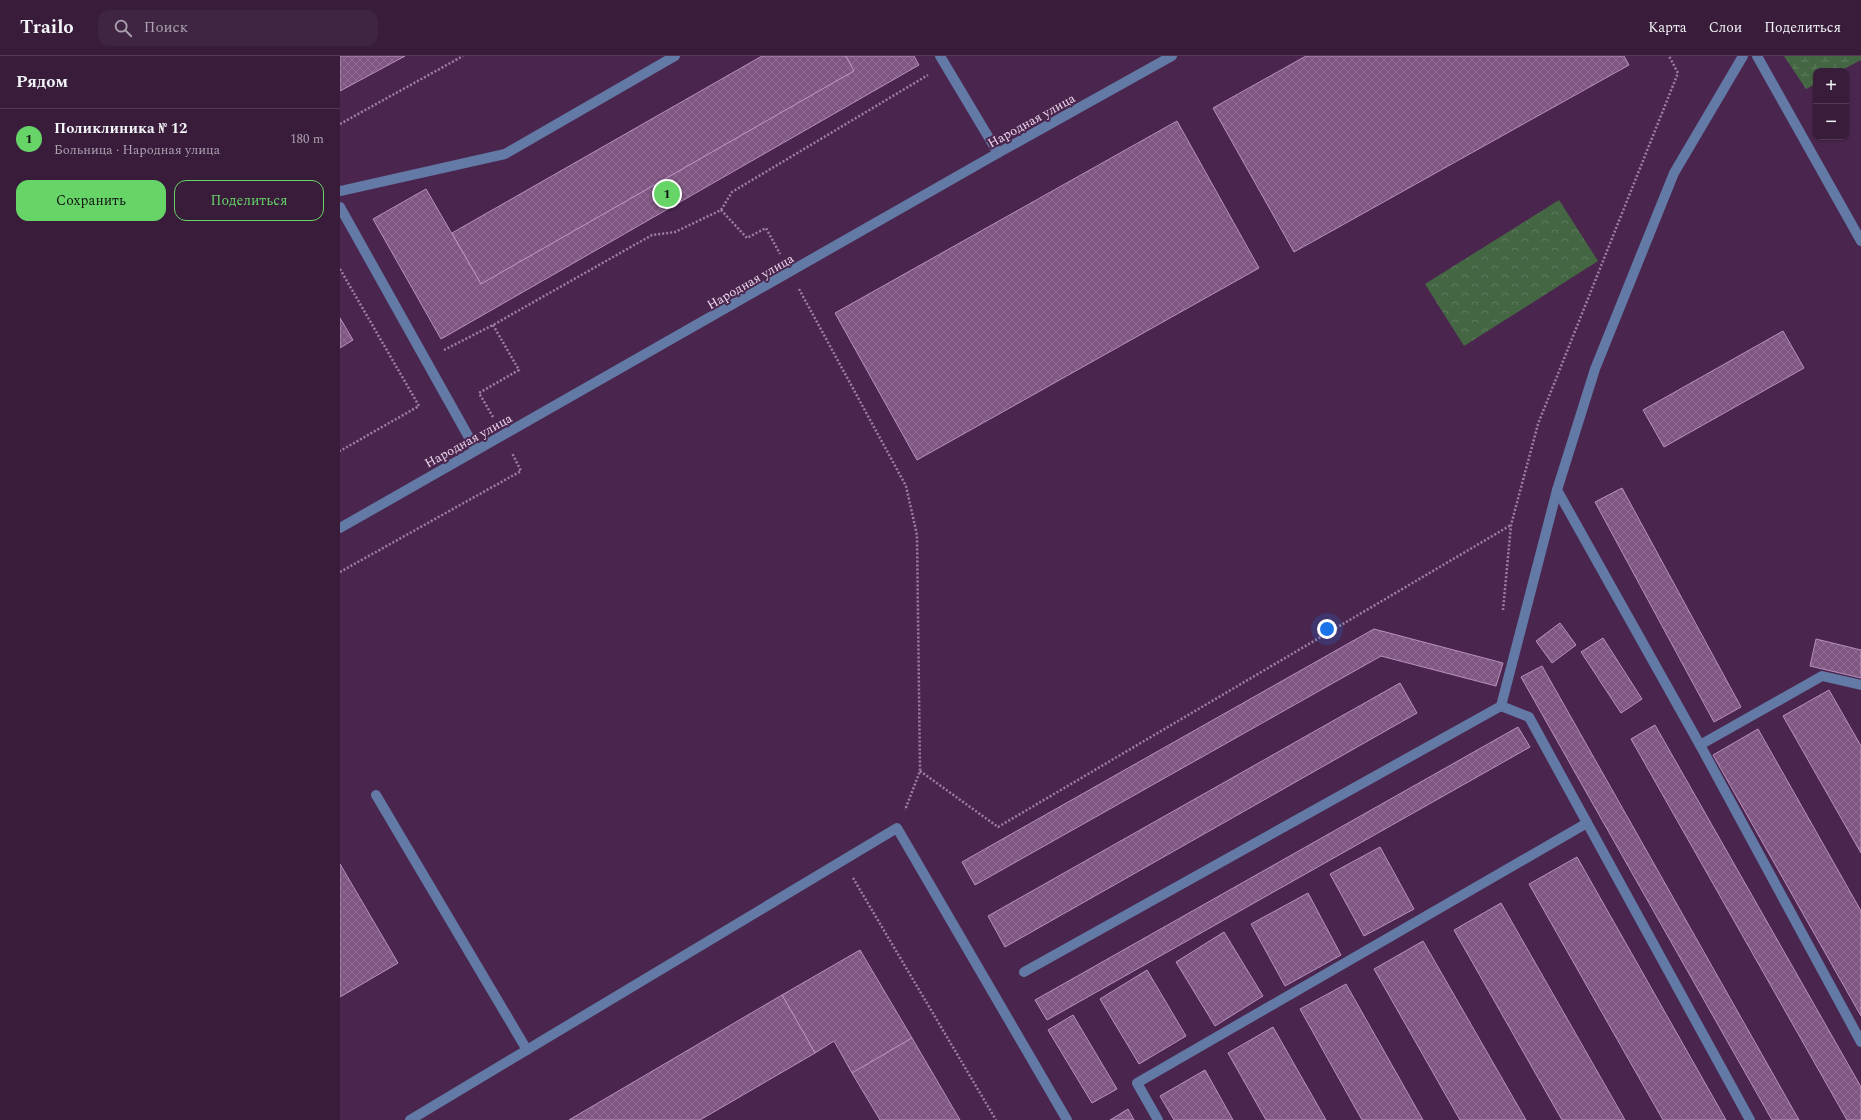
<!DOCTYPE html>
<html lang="ru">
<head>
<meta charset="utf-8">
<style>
	:root { --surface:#381c3a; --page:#3f2542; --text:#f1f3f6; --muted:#aba1af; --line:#523a54; --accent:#66d467 }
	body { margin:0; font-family:Spectral,serif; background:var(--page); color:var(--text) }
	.controls { position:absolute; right:12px; top:12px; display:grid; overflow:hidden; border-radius:8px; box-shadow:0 1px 3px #0004 }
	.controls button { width:36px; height:36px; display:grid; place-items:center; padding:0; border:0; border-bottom:1px solid var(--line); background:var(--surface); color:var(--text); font:20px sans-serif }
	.you { position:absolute; left:987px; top:573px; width:14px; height:14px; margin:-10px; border:3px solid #fff; border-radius:50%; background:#1a73e8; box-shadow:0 0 0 6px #1a73e833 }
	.badge { display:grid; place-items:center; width:26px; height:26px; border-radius:50%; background:var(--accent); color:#111; font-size:13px; font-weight:700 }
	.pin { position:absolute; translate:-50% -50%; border:2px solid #fff; box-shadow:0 1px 4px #0006 }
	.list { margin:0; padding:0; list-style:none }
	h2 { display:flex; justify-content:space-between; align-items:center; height:52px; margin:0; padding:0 16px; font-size:17px }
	h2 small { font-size:13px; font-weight:400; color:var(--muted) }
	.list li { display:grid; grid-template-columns:26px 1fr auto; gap:12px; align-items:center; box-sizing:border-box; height:60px; padding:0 16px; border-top:1px solid var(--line) }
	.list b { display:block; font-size:15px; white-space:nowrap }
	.list p { margin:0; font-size:13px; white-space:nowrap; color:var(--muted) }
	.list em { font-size:13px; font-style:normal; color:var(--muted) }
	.actions { display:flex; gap:8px; padding:12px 16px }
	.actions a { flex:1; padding:9px 0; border:1px solid var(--accent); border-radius:12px; text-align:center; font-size:14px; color:var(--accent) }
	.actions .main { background:var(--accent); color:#111 }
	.icon { flex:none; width:22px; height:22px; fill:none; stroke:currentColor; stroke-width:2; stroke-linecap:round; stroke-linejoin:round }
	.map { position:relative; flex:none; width:1521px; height:1064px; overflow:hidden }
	header { display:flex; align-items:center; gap:24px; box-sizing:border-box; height:56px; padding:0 20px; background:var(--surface); border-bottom:1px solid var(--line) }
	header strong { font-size:19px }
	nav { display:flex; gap:22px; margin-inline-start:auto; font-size:14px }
	.search { width:280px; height:36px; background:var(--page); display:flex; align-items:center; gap:10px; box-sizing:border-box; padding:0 14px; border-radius:12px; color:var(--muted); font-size:15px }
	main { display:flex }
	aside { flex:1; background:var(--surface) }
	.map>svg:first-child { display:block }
	.forest { fill:url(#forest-crowns) }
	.wetland { fill:url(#wetland-marsh) }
	.building { fill:url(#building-cross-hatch); stroke:#ba90be }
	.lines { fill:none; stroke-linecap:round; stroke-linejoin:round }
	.path { stroke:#9d80a0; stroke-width:2.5; stroke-dasharray:2 2; stroke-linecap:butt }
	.minor { stroke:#6379a6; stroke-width:10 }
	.labels { text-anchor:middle; stroke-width:4; stroke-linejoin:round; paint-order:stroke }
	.street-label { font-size:13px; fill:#ecd6ee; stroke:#4a264e }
</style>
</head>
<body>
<header>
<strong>Trailo</strong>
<div class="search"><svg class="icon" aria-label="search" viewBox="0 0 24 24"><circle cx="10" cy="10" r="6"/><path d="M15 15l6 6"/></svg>Поиск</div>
<nav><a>Карта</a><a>Слои</a><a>Поделиться</a></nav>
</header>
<main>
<aside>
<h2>Рядом<small></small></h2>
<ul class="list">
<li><span class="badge">1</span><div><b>Поликлиника № 12</b><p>Больница · Народная улица</p></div><em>180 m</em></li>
</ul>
<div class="actions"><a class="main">Сохранить</a><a>Поделиться</a></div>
</aside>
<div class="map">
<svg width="1521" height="1064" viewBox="0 0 1521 1064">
	<defs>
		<pattern id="forest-crowns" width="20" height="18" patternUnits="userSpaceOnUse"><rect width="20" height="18" fill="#446643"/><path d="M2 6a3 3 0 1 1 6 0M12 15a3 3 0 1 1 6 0" fill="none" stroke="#5f7b5e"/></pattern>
		<pattern id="wetland-marsh" width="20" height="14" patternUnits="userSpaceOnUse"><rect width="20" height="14" fill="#446643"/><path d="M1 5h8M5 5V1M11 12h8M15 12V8" fill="none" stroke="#5f7b5e"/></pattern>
		<pattern id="building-cross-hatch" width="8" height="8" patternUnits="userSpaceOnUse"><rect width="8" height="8" fill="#7e5681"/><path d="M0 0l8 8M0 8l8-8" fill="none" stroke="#906e93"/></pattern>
	</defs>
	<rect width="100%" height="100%" fill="#4a264e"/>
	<polygon class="forest" points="1219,144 1258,205 1124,290 1085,228"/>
	<polygon class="wetland" points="1444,0 1521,0 1521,4 1500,15 1476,15 1476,28 1466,33"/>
	<g class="building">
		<polygon points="0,0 65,0 0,35"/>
		<polygon points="422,0 506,0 514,15 141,228 112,177"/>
		<polygon points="506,0 574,0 579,9 101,283 33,163 86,133 141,228 514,15"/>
		<polygon points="966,0 1284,0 1289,9 954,196 873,52"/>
		<polygon points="837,65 919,212 577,404 495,257"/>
		<polygon points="0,262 13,284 0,292"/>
		<polygon points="1443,275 1464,312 1324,391 1303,354"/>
		<polygon points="1282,432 1401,651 1374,666 1255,446"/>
		<polygon points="1220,567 1236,589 1212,607 1196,585"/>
		<polygon points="1034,573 1163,607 1156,630 1041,600 635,829 622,806"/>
		<polygon points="1263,582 1302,643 1281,657 1241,596"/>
		<polygon points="1476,583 1521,594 1521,622 1470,610"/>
		<polygon points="1202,610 1459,1064 1432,1064 1181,621"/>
		<polygon points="1060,627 1077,657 665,891 648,860"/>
		<polygon points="1489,634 1521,690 1521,797 1443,660"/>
		<polygon points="1315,669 1521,1031 1521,1064 1507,1064 1291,683"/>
		<polygon points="1178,671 1190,691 707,964 695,944"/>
		<polygon points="1418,673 1521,855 1521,960 1373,699"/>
		<polygon points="1040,791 1074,853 1024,880 990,818"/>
		<polygon points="1237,801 1386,1064 1323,1064 1189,828"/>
		<polygon points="0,808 58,907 0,941"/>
		<polygon points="968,837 1001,899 945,930 911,868"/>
		<polygon points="1161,847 1285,1064 1222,1064 1114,874"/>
		<polygon points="884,876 923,940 875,970 836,906"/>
		<polygon points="1083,885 1186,1064 1120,1064 1034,913"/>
		<polygon points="520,894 572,982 512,1017 494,985 475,997 442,939"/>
		<polygon points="807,914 846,980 799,1008 760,943"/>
		<polygon points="1006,928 1083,1064 1022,1064 960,953"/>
		<polygon points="442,939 475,997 360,1064 229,1064"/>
		<polygon points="733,959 777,1033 752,1047 708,974"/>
		<polygon points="933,971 986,1064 926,1064 888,997"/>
		<polygon points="572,982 620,1064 540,1064 512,1017"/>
		<polygon points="865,1014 893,1064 834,1064 820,1040"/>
		<polygon points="788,1053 794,1064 770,1064"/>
	</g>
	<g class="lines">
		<g class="path">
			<polyline points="0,68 123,0"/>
			<polyline points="381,154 407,182 426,172 440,198"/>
			<polyline points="0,213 79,350 0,395"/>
			<polyline points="459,233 566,430 577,479 580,715 565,754"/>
			<polyline points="104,294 153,269 312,179 335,176 381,154 392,136 588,19"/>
			<polyline points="153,361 139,337 179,314 153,269"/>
			<polyline points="0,516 181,415 172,397"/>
			<polyline points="1163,554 1171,469 1198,368 1338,17 1329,0"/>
			<polyline points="580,715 658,771 1171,469"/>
			<polyline points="513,822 656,1064"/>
		</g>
		<g class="minor">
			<polyline points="600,0 658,97"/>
			<polyline points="1417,0 1521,185"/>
			<polyline points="0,135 165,98 335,0"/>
			<polyline points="0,151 136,394"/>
			<polyline points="1217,434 1360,689 1521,986"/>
			<polyline points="0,472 658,97 832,0"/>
			<polyline points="1161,650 1189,661 1410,1064"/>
			<polyline points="1360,689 1482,620 1521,629"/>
			<polyline points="36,739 187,994"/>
			<polyline points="684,916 1161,650 1217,434 1255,313 1334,117 1403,0"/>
			<polyline points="70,1064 557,772 727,1064"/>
			<polyline points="818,1064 797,1027 1247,767"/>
		</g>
	</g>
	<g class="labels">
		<g class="street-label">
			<text transform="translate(691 64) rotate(-29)" y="5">Народная улица</text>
			<text transform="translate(410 225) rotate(-30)" y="5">Народная улица</text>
			<text transform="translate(128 384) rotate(-29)" y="5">Народная улица</text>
		</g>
	</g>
</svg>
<div class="controls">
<button>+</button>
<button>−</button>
</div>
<div class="you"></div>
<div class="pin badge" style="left:327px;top:138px">1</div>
</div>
</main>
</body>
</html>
